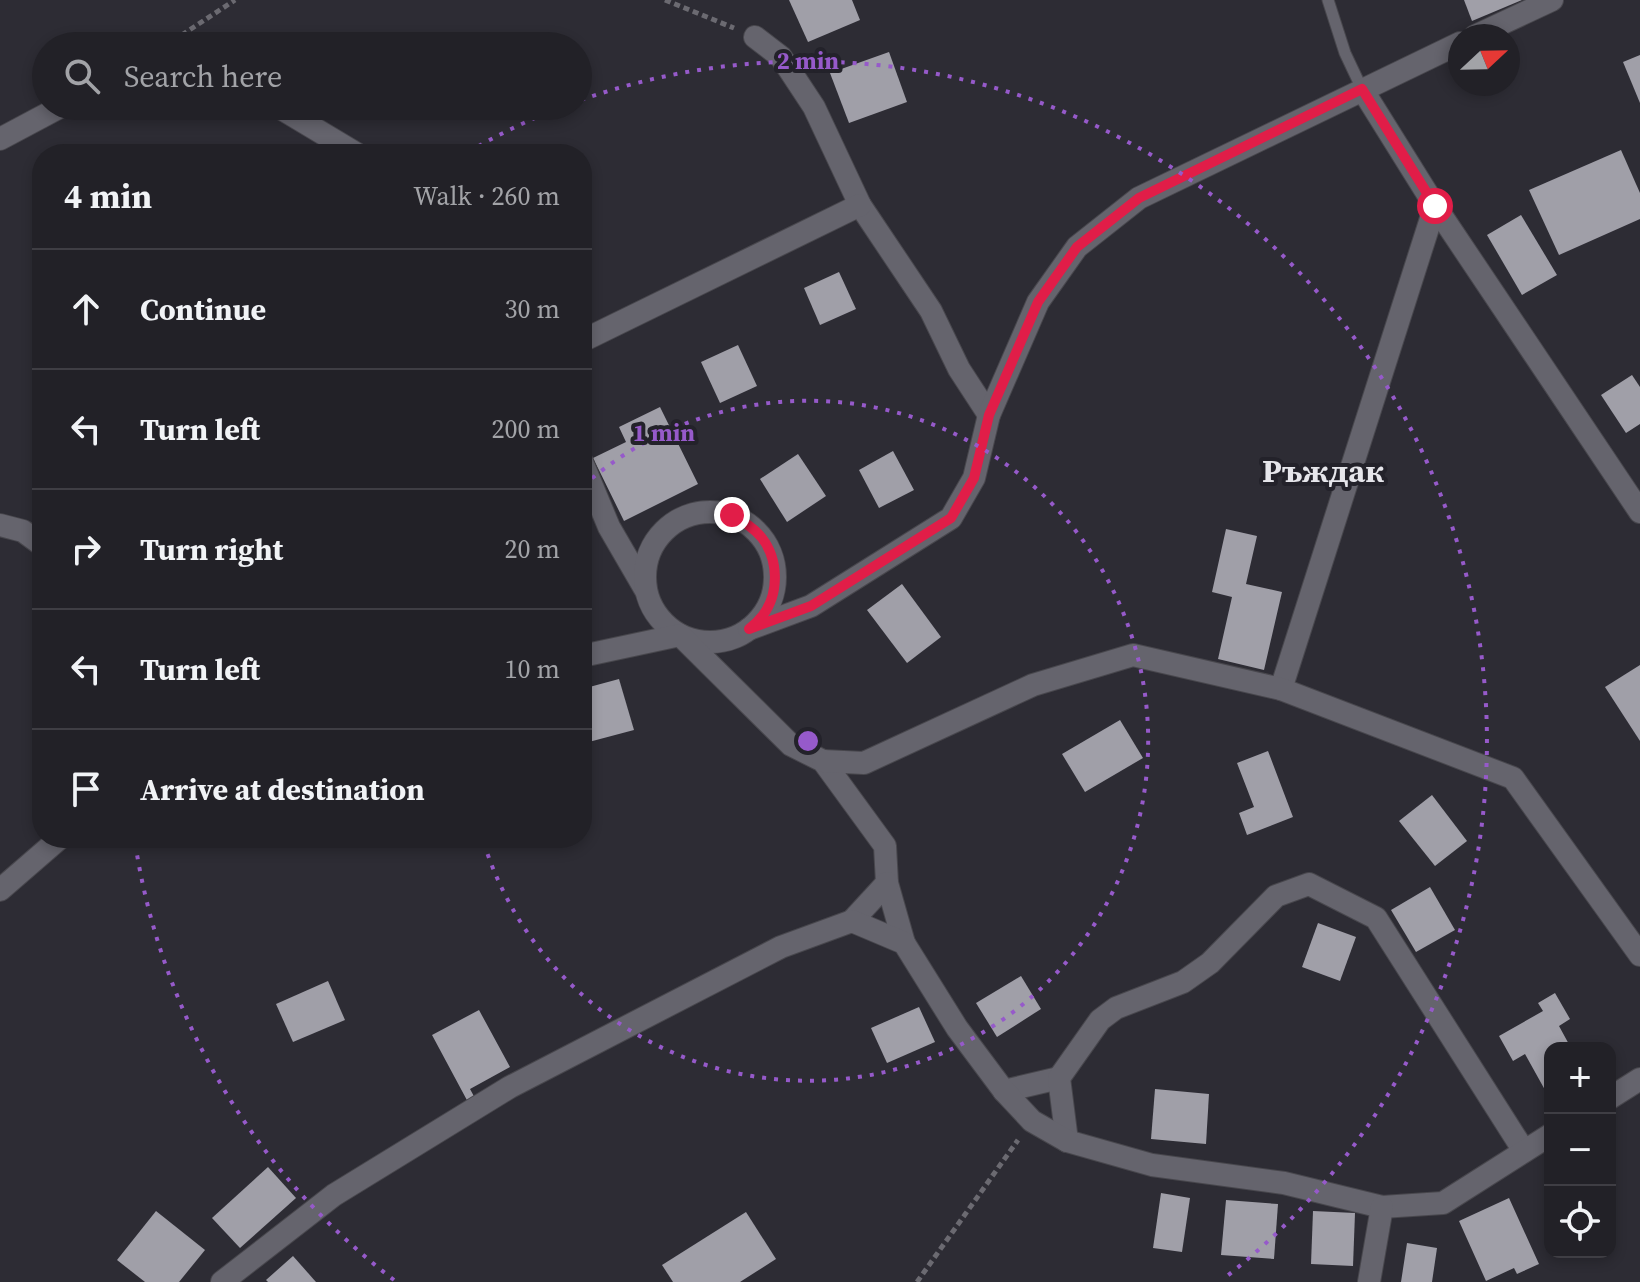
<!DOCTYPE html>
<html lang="en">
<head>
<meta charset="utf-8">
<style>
	:root { --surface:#222127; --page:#2e2e33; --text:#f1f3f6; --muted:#a2a3a7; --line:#3f3e44 }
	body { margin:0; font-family:"Source Serif 4",serif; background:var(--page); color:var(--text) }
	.controls { position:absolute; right:24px; bottom:24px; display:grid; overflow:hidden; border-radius:16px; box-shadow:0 4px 12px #0003 }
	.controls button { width:72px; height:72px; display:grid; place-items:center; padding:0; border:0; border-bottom:2px solid var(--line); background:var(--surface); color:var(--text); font:40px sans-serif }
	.compass { position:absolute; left:1448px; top:24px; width:72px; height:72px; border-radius:50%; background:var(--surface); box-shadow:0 4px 12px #0003; rotate:68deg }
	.stop { position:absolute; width:24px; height:24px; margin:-18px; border:6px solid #e11d48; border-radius:50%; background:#fff }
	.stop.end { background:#e11d48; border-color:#fff; box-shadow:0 2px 8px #0008 }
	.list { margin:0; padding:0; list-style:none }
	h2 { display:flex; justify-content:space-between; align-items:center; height:104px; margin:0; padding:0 32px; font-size:34px }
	h2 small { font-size:26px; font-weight:400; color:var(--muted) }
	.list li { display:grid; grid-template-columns:52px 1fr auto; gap:24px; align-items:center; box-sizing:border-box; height:120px; padding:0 32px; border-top:2px solid var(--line) }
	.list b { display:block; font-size:30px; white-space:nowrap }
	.list em { font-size:26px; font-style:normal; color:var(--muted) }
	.icon { flex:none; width:44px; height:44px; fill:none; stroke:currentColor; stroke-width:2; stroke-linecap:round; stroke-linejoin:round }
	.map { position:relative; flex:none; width:1640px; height:1282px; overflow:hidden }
	.search { position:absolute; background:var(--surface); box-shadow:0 4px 12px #0003; left:32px; top:32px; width:560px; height:88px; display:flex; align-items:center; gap:20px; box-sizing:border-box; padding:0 28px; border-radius:44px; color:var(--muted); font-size:30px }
	.panel { position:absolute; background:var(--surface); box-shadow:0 4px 12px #0003; left:32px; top:144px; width:560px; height:704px; border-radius:32px }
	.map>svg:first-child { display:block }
	.building { fill:#a09fa8 }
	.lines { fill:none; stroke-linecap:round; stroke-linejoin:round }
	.lane-casing { stroke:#48474d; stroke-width:13 }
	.street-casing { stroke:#48474d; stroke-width:24 }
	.path { stroke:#6b6a71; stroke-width:5; stroke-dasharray:6 4; stroke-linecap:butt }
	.lane { stroke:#65646d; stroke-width:11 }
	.street { stroke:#65646d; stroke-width:22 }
	.route { stroke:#e11d48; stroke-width:10 }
	.ring { fill:none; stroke:#965aca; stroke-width:4; stroke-dasharray:4 8 }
	.labels { text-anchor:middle; stroke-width:8; stroke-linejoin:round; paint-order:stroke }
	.quarter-label { font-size:32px; font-weight:bold; fill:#e6e6eb; stroke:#23222a }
	.centre { fill:#965aca; stroke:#23222a; stroke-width:4 }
	.ring-label { font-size:24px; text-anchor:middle; font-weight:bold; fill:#965aca; stroke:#23222a; stroke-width:8; stroke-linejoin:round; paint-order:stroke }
</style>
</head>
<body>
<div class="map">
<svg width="1640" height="1282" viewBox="0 0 1640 1282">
	<rect width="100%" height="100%" fill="#2d2c34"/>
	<g class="building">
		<polygon points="789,0 852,0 860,20 808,42"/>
		<polygon points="1464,0 1522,0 1472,21"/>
		<polygon points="889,52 907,102 849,123 830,73"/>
		<polygon points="1640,55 1640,103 1623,62"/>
		<polygon points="1621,150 1640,193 1640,219 1559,255 1529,190"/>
		<polygon points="1521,215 1557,275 1522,295 1487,235"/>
		<polygon points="839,272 856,309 820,325 804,288"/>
		<polygon points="738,345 757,386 720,403 701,362"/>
		<polygon points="1632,375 1640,387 1640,424 1626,433 1601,395"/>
		<polygon points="660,407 698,484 624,521 593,458 626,442 619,427"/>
		<polygon points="893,451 914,490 879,508 859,470"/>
		<polygon points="798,454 826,496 787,522 760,479"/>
		<polygon points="1226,529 1257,536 1246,584 1282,592 1264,670 1218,659 1232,597 1212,592"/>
		<polygon points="902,584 941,637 907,663 867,610"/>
		<polygon points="1640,665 1640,741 1605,687"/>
		<polygon points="619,679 634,730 585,743 582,731 582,689"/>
		<polygon points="1120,720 1143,758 1085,792 1062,754"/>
		<polygon points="1268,751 1293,817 1247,835 1239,813 1254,807 1237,763"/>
		<polygon points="1432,795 1467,841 1435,866 1399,821"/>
		<polygon points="1430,887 1455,930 1416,952 1391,910"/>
		<polygon points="1318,923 1356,937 1340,981 1302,967"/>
		<polygon points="1021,976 1041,1009 997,1037 976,1003"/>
		<polygon points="328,981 345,1020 293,1042 276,1004"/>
		<polygon points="1555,993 1570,1019 1559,1026 1571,1048 1550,1048 1550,1099 1525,1054 1513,1061 1499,1036 1543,1011 1538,1003"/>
		<polygon points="919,1007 935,1042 887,1063 871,1028"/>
		<polygon points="479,1010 510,1067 470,1089 476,1100 469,1104 432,1035"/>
		<polygon points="1155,1089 1209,1094 1206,1144 1151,1139"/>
		<polygon points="268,1167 296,1198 240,1248 212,1218"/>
		<polygon points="1161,1193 1190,1198 1182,1252 1153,1248"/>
		<polygon points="1509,1198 1539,1264 1517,1274 1514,1268 1486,1281 1459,1221"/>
		<polygon points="1226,1200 1278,1204 1274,1259 1221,1255"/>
		<polygon points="156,1211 205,1250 179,1282 145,1282 117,1260"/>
		<polygon points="1313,1211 1355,1213 1353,1266 1311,1264"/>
		<polygon points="746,1212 776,1259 740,1282 673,1282 662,1265"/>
		<polygon points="1407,1243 1437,1248 1432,1282 1401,1282"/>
		<polygon points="293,1256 316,1282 268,1282 266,1280"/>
	</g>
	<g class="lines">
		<defs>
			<polyline id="lane" points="1328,0 1345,53 1362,89"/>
			<g id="street">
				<polyline points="1475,36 1552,0"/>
				<polyline points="755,37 781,57 814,107 860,205 931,311 959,369 989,415"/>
				<polyline points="1362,89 1435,206 1640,512"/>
				<polyline points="277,106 357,154"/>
				<polyline points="0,139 62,106"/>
				<polyline points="582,341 860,205"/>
				<polyline points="582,462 609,527 645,589"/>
				<circle cx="710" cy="577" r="65"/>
				<polyline points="0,525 23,531 42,545"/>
				<polyline points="749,629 811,606 951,518 974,478 989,415 1038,302 1077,247 1139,198 1460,43"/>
				<polyline points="582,656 680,635 791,745 823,761 885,846 887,883 904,943"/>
				<polyline points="1281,689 1435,206"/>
				<polyline points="823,761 864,763 1033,685 1133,655 1281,689 1513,778 1640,955"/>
				<polyline points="0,890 60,838"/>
				<polyline points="852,921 887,883"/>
				<polyline points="1004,1091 1059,1078"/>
				<polyline points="1610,1098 1640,1079"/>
				<polyline points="1067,1141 1059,1078 1100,1020 1116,1008 1183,982 1210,963 1276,896 1309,884 1376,918 1524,1151"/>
				<polyline points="222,1282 334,1195 510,1087 781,947 852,921 904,943 957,1028 1004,1091 1032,1121 1067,1141 1152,1165 1284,1183 1382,1207 1443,1203 1550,1135"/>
				<polyline points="1369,1282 1382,1207"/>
			</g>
		</defs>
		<use href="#lane" class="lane-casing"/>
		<use href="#street" class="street-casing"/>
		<g class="path">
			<polyline points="665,0 734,28"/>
			<polyline points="165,46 235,0"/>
			<polyline points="917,1282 1018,1140"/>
		</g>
		<use href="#lane" class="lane"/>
		<use href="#street" class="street"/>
	</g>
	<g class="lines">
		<path class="route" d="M732,515C744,522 754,528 762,538C779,560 779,594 763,615C759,620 754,625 749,629L811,606L951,518L974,478L989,415L1038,302L1077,247L1139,198L1362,89L1435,206"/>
	</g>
	<g class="ring">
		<path d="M583 486A340 340 0 1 1 483 840"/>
		<path d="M394 1280A680 680 0 0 1 135 842M468 152A680 680 0 0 1 564 106M581 100A680 680 0 0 1 1222 1280"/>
	</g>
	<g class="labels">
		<g class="quarter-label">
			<text x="1323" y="482">Ръждак</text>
		</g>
	</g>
	<circle cx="808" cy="741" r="12" class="centre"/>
	<g class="ring-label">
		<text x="808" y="69">2 min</text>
		<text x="664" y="441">1 min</text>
	</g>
</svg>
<div class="controls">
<button>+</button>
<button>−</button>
<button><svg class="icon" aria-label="locate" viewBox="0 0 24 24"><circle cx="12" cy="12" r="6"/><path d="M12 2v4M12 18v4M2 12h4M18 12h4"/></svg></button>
</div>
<svg class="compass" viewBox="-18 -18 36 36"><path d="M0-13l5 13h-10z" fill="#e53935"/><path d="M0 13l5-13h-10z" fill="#a2a3a7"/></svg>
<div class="stop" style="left:1435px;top:206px"></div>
<div class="stop end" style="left:732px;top:515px"></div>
<div class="search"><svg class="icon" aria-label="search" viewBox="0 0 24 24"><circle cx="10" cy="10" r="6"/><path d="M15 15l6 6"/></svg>Search here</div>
<section class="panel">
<h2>4 min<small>Walk · 260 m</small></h2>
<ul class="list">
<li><svg class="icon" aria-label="ahead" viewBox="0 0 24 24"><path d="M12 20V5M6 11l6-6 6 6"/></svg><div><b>Continue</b></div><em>30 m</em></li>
<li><svg class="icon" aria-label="left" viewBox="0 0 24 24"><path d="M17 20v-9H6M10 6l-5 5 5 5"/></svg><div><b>Turn left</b></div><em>200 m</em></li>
<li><svg class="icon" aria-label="right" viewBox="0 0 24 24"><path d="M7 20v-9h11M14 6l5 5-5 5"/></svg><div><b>Turn right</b></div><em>20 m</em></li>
<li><svg class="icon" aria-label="left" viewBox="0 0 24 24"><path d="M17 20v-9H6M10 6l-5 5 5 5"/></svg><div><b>Turn left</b></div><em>10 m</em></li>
<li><svg class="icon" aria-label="arrive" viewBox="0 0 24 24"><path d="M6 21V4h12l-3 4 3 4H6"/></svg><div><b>Arrive at destination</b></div></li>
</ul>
</section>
</div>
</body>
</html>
